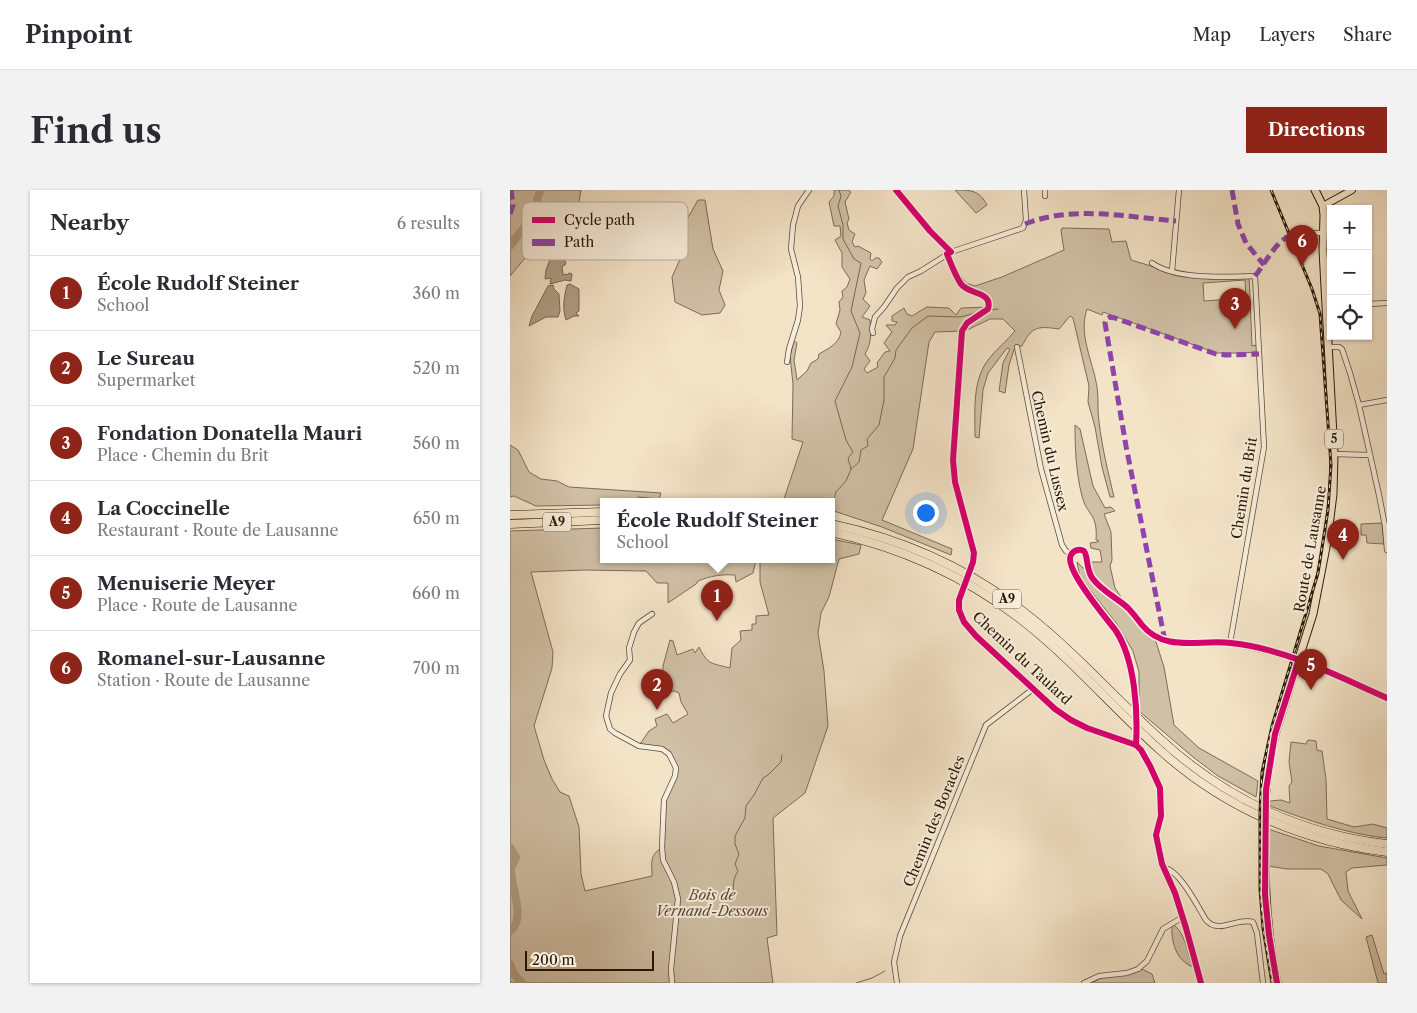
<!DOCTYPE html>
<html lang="en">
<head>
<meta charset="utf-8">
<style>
	:root { --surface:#fff; --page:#f2f2f3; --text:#2b2b33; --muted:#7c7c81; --line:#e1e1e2; --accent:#8f2418 }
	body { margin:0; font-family:"Libre Caslon Text",serif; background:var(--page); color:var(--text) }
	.controls { position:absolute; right:15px; top:15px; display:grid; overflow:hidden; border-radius:0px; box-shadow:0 1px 4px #0004 }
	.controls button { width:45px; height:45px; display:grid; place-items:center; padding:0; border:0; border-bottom:1px solid var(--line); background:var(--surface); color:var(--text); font:25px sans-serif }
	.scale { position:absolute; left:15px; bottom:12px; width:129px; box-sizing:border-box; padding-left:5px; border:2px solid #281804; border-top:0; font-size:14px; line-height:18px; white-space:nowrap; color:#281804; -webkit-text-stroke:4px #f7eddb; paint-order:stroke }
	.you { position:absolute; left:415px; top:322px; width:18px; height:18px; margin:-12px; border:4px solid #fff; border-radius:50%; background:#1a73e8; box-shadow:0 0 0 8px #1a73e833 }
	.badge { display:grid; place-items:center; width:32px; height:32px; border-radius:50%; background:var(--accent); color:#fff; font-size:16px; font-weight:700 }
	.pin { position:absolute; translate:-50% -41px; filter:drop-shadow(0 1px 2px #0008) }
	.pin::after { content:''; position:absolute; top:26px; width:18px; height:15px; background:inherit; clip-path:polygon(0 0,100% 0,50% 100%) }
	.popup { position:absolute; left:90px; top:308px; width:235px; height:65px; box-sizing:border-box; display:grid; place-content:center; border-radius:0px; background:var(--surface); filter:drop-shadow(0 1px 4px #0005); font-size:16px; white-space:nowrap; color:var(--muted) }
	.popup b { font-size:19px; color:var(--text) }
	.popup::after { content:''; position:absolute; left:50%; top:100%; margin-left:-10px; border:10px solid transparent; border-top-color:var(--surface) }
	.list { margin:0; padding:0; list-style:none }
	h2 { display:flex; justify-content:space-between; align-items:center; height:65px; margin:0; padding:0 20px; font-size:21px }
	h2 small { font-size:16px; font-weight:400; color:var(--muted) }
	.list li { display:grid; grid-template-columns:32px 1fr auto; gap:15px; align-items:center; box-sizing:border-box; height:75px; padding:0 20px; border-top:1px solid var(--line) }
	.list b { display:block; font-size:19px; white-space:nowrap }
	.list p { margin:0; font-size:16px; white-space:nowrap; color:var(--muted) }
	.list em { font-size:16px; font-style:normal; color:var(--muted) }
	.icon { flex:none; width:28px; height:28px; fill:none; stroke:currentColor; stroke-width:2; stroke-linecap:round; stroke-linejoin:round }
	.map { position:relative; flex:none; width:877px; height:793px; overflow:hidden; border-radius:0px }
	header { display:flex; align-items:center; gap:30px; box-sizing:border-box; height:70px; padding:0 25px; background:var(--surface); border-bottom:1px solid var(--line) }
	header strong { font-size:24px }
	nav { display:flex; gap:28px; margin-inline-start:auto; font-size:18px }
	.intro { display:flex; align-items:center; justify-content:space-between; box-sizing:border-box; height:120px; padding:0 30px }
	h1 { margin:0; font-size:35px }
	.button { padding:12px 22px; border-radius:0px; background:var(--accent); color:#fff; font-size:18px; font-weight:700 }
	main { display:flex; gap:30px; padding:0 30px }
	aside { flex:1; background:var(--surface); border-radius:0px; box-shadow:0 1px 4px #0004 }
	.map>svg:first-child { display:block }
	.green { fill:#d0c0a6; stroke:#7c6c55; fill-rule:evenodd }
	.water { fill:#ae9e85; stroke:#786851 }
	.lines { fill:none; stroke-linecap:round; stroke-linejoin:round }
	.stream { stroke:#786851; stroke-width:1 }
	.river { stroke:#ae9e85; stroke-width:8 }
	.street-casing { stroke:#5b4b35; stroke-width:6 }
	.secondary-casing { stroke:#281804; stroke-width:8 }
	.primary-casing { stroke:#281804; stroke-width:9 }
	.highway-casing { stroke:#281804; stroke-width:9 }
	.street { stroke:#f7eddb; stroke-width:4.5 }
	.secondary { stroke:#f7eddb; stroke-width:6 }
	.primary { stroke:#f3e3c7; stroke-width:7 }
	.highway { stroke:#f3e3c7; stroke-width:8 }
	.rail-casing { stroke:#281804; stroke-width:3 }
	.rail { stroke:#f7eddb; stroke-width:1; stroke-dasharray:4; stroke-linecap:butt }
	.street-bridge-casing { stroke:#5b4b35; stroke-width:6; stroke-linecap:butt }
	.primary-bridge-casing { stroke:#281804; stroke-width:9; stroke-linecap:butt }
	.street-bridge { stroke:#f7eddb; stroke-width:4.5 }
	.primary-bridge { stroke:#f3e3c7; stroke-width:7 }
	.quiet { stroke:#8e44ad; stroke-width:5; stroke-dasharray:10 5; stroke-linecap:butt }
	.cycleway-casing { stroke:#f7eddb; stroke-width:9 }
	.cycleway { stroke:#d6006c; stroke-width:6 }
	.labels { text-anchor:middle; stroke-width:4; stroke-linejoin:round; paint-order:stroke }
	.shield { fill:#f7eddb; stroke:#665844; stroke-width:1 }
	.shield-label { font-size:12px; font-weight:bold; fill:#281804 }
	.street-label { font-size:14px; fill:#281804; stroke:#f7eddb }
	.park-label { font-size:14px; font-style:italic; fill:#5a4a35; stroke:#f7eddb }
	.key { fill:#f7eddb; stroke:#b9ad9a; stroke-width:1 }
	.key-label { font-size:14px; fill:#281804 }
</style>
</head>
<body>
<header>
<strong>Pinpoint</strong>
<nav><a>Map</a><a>Layers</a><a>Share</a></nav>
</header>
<div class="intro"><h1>Find us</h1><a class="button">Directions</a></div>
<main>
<aside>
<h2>Nearby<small>6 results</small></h2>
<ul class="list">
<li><span class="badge">1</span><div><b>École Rudolf Steiner</b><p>School</p></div><em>360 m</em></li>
<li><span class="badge">2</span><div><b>Le Sureau</b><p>Supermarket</p></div><em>520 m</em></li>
<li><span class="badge">3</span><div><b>Fondation Donatella Mauri</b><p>Place · Chemin du Brit</p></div><em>560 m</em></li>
<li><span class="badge">4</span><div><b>La Coccinelle</b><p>Restaurant · Route de Lausanne</p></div><em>650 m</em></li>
<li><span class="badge">5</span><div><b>Menuiserie Meyer</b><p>Place · Route de Lausanne</p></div><em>660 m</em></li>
<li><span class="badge">6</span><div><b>Romanel-sur-Lausanne</b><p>Station · Route de Lausanne</p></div><em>700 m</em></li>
</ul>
</aside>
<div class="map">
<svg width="877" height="793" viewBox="0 0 877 793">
	<rect width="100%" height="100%" fill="#f3e3c7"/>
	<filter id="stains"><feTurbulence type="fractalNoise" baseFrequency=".004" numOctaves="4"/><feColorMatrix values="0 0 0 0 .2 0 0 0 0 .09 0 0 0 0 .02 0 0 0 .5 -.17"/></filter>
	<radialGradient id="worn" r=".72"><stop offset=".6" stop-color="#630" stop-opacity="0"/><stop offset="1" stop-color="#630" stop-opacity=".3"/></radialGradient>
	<g class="green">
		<polygon points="0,0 71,0 65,34 123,44 123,46 64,38 50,47 31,49 0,86"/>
		<path d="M324,0H338L341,2L335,12L339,29L337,33L339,40L345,44L342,52L345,57L348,56L361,63L360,69L362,71L365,68H369L372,72L367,79L360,76L354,90L356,103L353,109L360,116L352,127L360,130C361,144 362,152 355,164L360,171L354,179L357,183L368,177L367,173L375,162L380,161L374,153L382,142L376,135H385L387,132L382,131V126L394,118L397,124L402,126L417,117L439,118L446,125L451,118L481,117V108C466,95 451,102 444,76L456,93L465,96L492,87L554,60L551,41L552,38L599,39L602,52L616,51L621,70L664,83L700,89L739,85L742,156L747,155V160L744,162L735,163H706L593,122L592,125L577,119C568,145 583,171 587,197C589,209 587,220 589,232C592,257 598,282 604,307H600L592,277L585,237L578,212L579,196L563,128L560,126L549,139C528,136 522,136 512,156L505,157L499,175L495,203L489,201L493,173L500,159L497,158L478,183L473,200L469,248L465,247C465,222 462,191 478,170C486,159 497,151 505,141L493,129H480L455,141L425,142L419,152L403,259L372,330L442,359L441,365L372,337L321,320V312H273L293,252L282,249L283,194L280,166L284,151L287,153L284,170L287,190L297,181L301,173L308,169L309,164C319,158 329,154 331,142L326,134L330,120L329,112L333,107L332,101L337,97L340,89L332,77V63L325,50L331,46L330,36H324L319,12L324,6ZM735,90L736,108L694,111L693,93Z"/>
		<path d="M445,0C461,0 469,0 477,15L466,23Z"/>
		<polygon points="188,10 195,10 203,59 213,81 209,100 215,115 210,123 192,125 165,112 162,87 172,65 170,54 172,38"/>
		<path d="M565,235L570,239L583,296L595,318L601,317L605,321L594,324L601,342L602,370L600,376L605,398L613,410L635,436L646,452L654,477L664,535L689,558L748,591L746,607L708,586L683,567L629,521V482L623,461L606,433L570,387L567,372L573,378L578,379L581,372H592L590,360L581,358L580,353L588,352L589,351L586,350C588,323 577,326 572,306C566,283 565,258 565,235Z"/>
		<polygon points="0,255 8,260 19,282 31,289 47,291 59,297 151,303 149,309 128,307 127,312 93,312 93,315 26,316 4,306 0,307"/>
		<polygon points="872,333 874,354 857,353 856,345 851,345 851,334"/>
		<path d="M93,338V370H246L243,383L226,392L225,385C212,384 200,386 188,391L186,394L158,413V393H147L136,381L75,380L21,382L43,462L42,478L24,536L34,570L42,589L50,602L59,606L69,637L71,684L75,701L142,686C142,670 139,666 154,656L156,610L167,578C160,555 150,558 130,554L139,541L147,536L145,529L157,524L163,533L178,524L171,512L169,503L164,501L154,503L153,500V476L160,450L163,451L167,465L183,459L185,463L189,457C198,475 201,473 220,478L222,458L231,450L230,441L242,440V434H246V426L259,425L250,392V370H321V349L351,355L349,364L329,369L319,407L311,423L308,443L314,481L318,536L295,603L263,628L267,745L257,748L263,793H0V341Z"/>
		<path d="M798,550L806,551L807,560L812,561L816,589L817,629L844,637L863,634L877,638V648C837,644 797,630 760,616V611L771,610L780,613L779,596L782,592L779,572L781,552L796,554Z"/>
		<polygon points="758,639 809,656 877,668 877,675 842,678 836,682 838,701 852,729 831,710 818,684 811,679 777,679 758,676"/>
		<path d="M664,735C676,744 677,764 683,777C667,771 661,753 662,737Z"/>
		<polygon points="862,745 874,784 877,783 877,793 868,793 856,747"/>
		<polygon points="632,779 642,784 645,793 582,793 599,783"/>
	</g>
	<g class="water">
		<polygon points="46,54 53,63 53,69 56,72 55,75 52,76 53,85 56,84 57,85 59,83 62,84 61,91 55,90 40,94 41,88 35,89 36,80"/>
		<path d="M60,94L69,99V121L66,123L69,126H64L56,130C52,118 54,107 57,95Z"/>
		<polygon points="43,95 44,99 49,104 50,121 48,127 36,127 19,136 22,126 38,96"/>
	</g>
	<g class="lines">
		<g class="stream">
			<polyline points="329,0 331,6 328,16 333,35 333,49 344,69 351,73 341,121 350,143 342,177 325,211 336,250 343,262 338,268 341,279"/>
			<polyline points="479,120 488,119"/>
			<polyline points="322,317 326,302 336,291 341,279 349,272 351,260 358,256 357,249 369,235 374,210 374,187 385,168 386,160 402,138 418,126 450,127 470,122"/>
			<path d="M221,711C226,701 220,693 228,681L225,674L229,664L225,654V646L235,628L236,616L244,605L253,588L258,585L271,572L272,565"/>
			<polyline points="346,793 362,788 375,781"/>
		</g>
		<g class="river">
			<polyline points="0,56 18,32 30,24 27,9 31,0"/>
			<path d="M0,657L6,667C5,671 2,675 1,678C0,696 17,729 0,741"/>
			<polyline points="0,774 4,784 12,793"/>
		</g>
		<defs>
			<g id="street">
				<polyline points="386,0 420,41 441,62"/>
				<polyline points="535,6 535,0"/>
				<polyline points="786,43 813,43"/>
				<path d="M437,64C441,74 445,85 451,94C459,105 483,101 478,119L457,133L452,141L443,270L445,292L462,355L463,372"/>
				<path d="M642,73C666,90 716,87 745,86L754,257L720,453"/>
				<polyline points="662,81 669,0"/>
				<polyline points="858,114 877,113"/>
				<polyline points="363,143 362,139 365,127 374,117 387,98 398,87 411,81 441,62 513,38 516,30 514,0"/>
				<polyline points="507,157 531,279 552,355 556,361 561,364"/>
				<polyline points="818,157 829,157 832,159 840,183 849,215 869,305 875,336 877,360"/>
				<polyline points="277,172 279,159 288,130 290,116 288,87 281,59 283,35 288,16 299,0"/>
				<polyline points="849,215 877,210"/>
				<polyline points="824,264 860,265"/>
				<polyline points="450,404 449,420 454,432 466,446 545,519 561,530 577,538 626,555 631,560 640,576 650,598 651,626 646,645 652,674 665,703 676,738 691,793"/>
				<polyline points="142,424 129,433 124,442 119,458 120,470 110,484 101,503 96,526 100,539 105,543 129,556 152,559 159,564 166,578 165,586 154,610 152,657 153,670 164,692 168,709 161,779 162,793"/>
				<path d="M625,519C623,497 622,474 613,454C604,434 559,387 559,369C560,363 565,361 570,360L575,363L578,381L585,392L618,418L640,443L655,451L668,454L720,453L780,466L877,508"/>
				<polyline points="626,555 626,546"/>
				<path d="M655,678C670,681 688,717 696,730C709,745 727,727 743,732L747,743L753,793"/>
				<polyline points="387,793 384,772 390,746 476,535 523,499"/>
				<polyline points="574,793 589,786 617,783 628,779 637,771 653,739 673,727"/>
			</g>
			<polyline id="secondary" points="813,16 842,0"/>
			<g id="primary">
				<polyline points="755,610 759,572 765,544 803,424 817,352 823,304 824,264 813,60 814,25 813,16 805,0"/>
				<path d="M755,639C754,691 756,742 767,793"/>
			</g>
			<g id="highway">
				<polyline points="0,325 93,322"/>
				<polyline points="0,334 93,330"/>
				<path d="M321,334C392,349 458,378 515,423C563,460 603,506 648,547C712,607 790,644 877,654"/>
				<path d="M321,342C389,357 453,385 509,428C560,467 602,517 650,560C713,617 792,652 877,662"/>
			</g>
		</defs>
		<use href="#street" class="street-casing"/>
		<use href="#secondary" class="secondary-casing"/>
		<use href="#primary" class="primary-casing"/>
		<use href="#highway" class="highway-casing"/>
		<use href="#street" class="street"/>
		<use href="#secondary" class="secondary"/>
		<use href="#primary" class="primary"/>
		<use href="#highway" class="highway"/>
		<defs>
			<polyline id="rail" points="761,0 802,99 810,124 821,275 818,320 808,383 762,536 752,582 750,621 750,699 753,738 762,793"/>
		</defs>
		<use href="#rail" class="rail-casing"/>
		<use href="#rail" class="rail"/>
		<defs>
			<polyline id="street-bridge" points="450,404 463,372"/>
			<polyline id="primary-bridge" points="755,639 755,610"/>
		</defs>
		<use href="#street-bridge" class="street-bridge-casing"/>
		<use href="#primary-bridge" class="primary-bridge-casing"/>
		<use href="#street-bridge" class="street-bridge"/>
		<use href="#primary-bridge" class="primary-bridge"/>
		<g class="quiet">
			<polyline points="722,0 728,34 736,53 754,75"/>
			<polyline points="0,24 3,15 1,0"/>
			<path d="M515,34C562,15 617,27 666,31"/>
			<path d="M745,86C757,71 767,48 786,43"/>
			<polyline points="655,451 616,256 595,133 596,129 600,127 605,128 706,164 716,165 749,164"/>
		</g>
		<defs>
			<g id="cycleway">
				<path d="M386,0L420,41L441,62L437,64C441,74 445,85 451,94C459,105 483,101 478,119L457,133L452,141L443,270L445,292L464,363L463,372L449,410V420L454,432L466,446L545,519L561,530L577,538L626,555L631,560L640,576L650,598L651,626L646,645L652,674L665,703L676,738L691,793"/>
				<path d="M626,555C628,521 625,470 606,441C597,429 553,378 561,365C563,361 569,358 574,361C578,365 576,381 583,389C592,401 607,408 618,418C623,423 628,430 632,435C655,463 690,449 721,453C777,459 827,486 877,508"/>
				<polyline points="767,793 759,745 755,705 756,600 765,544 789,469"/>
			</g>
		</defs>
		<use href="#cycleway" class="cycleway-casing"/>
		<use href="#cycleway" class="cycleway"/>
	</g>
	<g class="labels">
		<g class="shield">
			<rect x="815" y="239.5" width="18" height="19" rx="4"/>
			<rect x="33" y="322.5" width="28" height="19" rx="4"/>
			<rect x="483" y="399.5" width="28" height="19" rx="4"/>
		</g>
		<g class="shield-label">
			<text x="824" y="253">5</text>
			<text x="47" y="336">A9</text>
			<text x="497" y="413">A9</text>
		</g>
		<g class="street-label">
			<text transform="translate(540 261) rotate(77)" y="5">Chemin du Lussex</text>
			<text transform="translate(734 298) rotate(-81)" y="5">Chemin du Brit</text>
			<text transform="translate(800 359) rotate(-80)" y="5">Route de Lausanne</text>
			<text transform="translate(512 468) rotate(43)" y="5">Chemin du Taulard</text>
			<text transform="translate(424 631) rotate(-68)" y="5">Chemin des Boracles</text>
		</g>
		<g class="park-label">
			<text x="202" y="710">Bois de<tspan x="202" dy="16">Vernand-Dessous</tspan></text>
		</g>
	</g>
	<rect x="12" y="12" width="166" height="58" rx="8" class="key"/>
	<rect x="22" y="27" width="23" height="6" fill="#d6006c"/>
	<rect x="22" y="49" width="23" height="7" fill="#8e44ad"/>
	<g class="key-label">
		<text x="54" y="35">Cycle path</text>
		<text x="54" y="57">Path</text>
	</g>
	<rect width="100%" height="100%" filter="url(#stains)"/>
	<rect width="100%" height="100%" fill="url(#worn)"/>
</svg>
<div class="controls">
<button>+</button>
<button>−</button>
<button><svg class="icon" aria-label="locate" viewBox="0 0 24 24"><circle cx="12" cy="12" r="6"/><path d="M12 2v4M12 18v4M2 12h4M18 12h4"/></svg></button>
</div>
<div class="scale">200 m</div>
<div class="you"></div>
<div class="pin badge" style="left:207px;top:431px">1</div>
<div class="popup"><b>École Rudolf Steiner</b>School</div>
<div class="pin badge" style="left:147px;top:520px">2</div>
<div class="pin badge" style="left:725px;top:139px">3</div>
<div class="pin badge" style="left:833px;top:370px">4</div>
<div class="pin badge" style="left:801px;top:500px">5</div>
<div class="pin badge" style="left:792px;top:76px">6</div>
</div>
</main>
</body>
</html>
